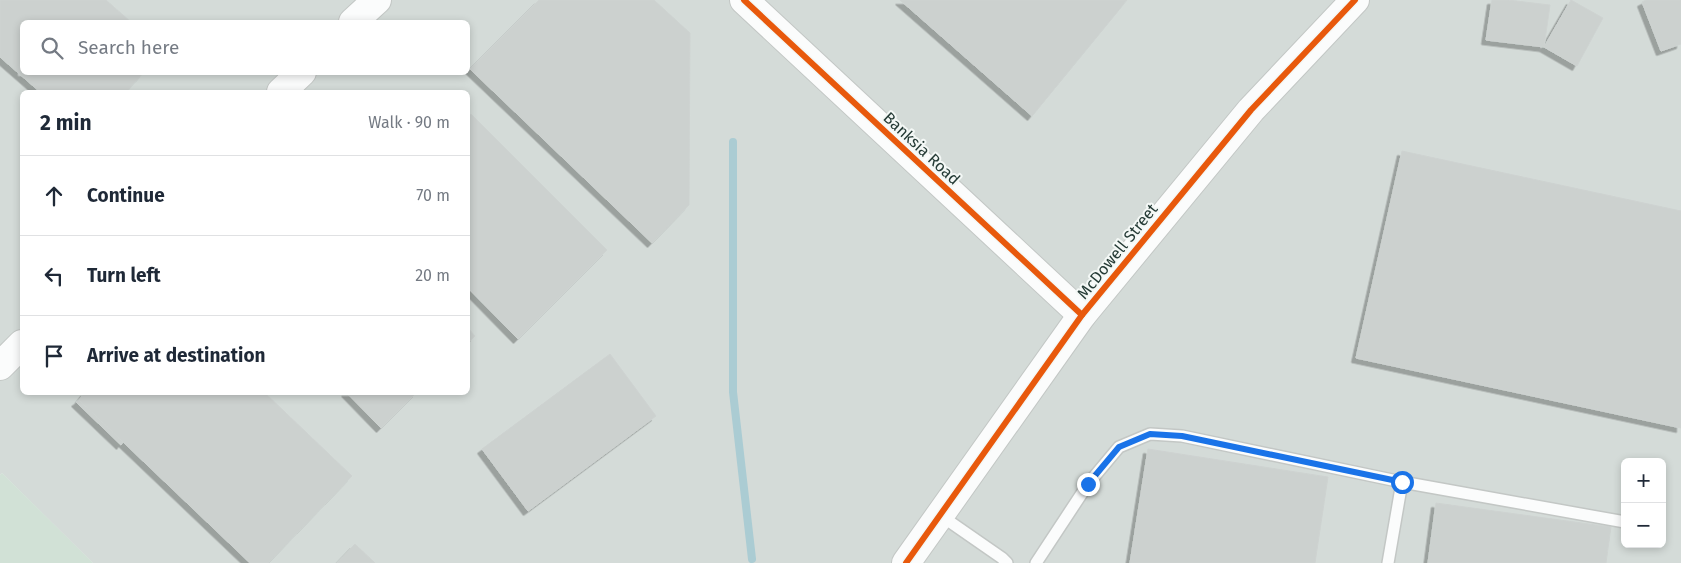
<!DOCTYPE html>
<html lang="en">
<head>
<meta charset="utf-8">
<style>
	:root { --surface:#fff; --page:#f6f6f7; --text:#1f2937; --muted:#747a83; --line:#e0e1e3 }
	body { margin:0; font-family:"Fira Sans",sans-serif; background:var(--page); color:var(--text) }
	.controls { position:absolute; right:15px; bottom:15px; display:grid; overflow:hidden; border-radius:8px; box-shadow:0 2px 8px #0003 }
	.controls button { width:45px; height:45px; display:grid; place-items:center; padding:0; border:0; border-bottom:1px solid var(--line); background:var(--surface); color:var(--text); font:25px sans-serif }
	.stop { position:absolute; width:15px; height:15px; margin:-11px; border:4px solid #1a73e8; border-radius:50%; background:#fff }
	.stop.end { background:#1a73e8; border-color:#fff; box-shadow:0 1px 5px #0008 }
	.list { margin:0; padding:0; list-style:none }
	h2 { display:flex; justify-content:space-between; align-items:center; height:65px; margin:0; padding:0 20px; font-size:21px }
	h2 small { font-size:16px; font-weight:400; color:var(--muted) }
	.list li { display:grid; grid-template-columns:32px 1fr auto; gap:15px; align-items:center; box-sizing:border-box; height:80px; padding:0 20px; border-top:1px solid var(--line) }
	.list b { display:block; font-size:19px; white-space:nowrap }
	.list em { font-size:16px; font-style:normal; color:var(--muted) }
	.icon { flex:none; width:28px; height:28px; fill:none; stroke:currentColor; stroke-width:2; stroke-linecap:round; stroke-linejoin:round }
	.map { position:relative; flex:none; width:1681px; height:563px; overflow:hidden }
	.search { position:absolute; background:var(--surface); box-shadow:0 2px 8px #0003; left:20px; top:20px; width:450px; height:55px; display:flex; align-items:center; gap:12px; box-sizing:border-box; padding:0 18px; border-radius:8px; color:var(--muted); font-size:19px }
	.panel { position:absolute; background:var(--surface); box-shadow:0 2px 8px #0003; left:20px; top:90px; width:450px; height:305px; border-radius:8px }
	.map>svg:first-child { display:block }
	.built { fill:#d4dbd8; fill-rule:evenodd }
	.green { fill:#d1e1d6 }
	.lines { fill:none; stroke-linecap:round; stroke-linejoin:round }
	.stream { stroke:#abccd3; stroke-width:8 }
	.building { fill:#ccd1cf; stroke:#ced3d1; filter:url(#shadow) }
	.service-casing { stroke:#c3c7c5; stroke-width:14 }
	.tertiary-casing { stroke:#c3c7c5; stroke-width:30 }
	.service { stroke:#fbfcfc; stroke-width:11 }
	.tertiary { stroke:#fbfcfc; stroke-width:28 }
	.cycleway-casing { stroke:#f4f8f6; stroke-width:9 }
	.cycleway { stroke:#e8590c; stroke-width:6 }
	.route { stroke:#1a73e8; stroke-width:6 }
	.labels { text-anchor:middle; stroke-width:4; stroke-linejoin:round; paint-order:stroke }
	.street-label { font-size:16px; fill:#253b36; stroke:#f4f8f6 }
</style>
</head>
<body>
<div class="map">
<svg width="1681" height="563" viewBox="0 0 1681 563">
	<defs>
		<filter id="shadow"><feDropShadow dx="-4.5" dy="4.5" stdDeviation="0" flood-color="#0004"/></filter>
	</defs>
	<rect width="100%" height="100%" fill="#e6eae8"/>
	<path class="built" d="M0,0H1681V563H93L2,473L0,475ZM22,22H468V72H22ZM22,92H468V392H22ZM1625,462H1662V544H1625Z"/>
	<polygon class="green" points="2,473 93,563 0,563 0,475"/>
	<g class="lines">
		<polyline class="stream" points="733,142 733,392 752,559"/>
	</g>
	<g class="building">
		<polygon points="0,0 106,0 131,22 22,22 22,72 144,72 126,92 40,92 0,57"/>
		<polygon points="539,0 654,0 690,33 689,205 652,243 470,69"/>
		<polygon points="900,0 1127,0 1032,116"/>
		<polygon points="1492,0 1508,0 1550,5 1544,47 1486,40"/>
		<polygon points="1571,0 1603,18 1577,66 1544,47"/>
		<polygon points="1646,0 1681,0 1681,44 1661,51 1642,2"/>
		<polygon points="471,114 607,250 518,339 468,288 468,117"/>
		<polygon points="1402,151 1681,211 1681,428 1356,358"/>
		<polygon points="468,328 475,336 468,343"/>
		<polygon points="610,354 656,416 528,511 482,449"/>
		<polygon points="85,392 264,392 352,476 268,563 250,563 79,400"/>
		<polygon points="346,392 417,392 381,428"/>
		<polygon points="79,400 123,442 121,445 76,402"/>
		<polygon points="1148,449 1328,477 1315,563 1130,563"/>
		<polygon points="1436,503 1611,527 1606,563 1428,563"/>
		<polygon points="355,544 375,563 337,563"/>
	</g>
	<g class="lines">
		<defs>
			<g id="service">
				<polyline points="940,515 1002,558 1007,563"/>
				<polyline points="1036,563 1088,484 1119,447 1150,434 1182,436 1402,482 1625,522"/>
				<polyline points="1388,563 1402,482"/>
			</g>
			<g id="tertiary">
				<polyline points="744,0 1082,315"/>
				<polyline points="353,22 377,0"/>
				<polyline points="281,92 302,72"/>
				<polyline points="0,366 22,344"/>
				<polyline points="906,563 1082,315 1251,110 1355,0"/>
			</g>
		</defs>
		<use href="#service" class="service-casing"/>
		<use href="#tertiary" class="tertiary-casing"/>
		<use href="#service" class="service"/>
		<use href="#tertiary" class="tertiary"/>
		<defs>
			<g id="cycleway">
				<polyline points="744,0 1082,315"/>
				<polyline points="906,563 1082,315 1251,110 1355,0"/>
			</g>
		</defs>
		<use href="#cycleway" class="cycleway-casing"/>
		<use href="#cycleway" class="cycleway"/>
	</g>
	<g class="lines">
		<polyline class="route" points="1088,484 1119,447 1150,434 1182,436 1402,482"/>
	</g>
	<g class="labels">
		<g class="street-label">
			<text transform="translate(922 148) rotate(43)" y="6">Banksia Road</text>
			<text transform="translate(1117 251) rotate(-51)" y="6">McDowell Street</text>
		</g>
	</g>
</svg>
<div class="controls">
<button>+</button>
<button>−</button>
</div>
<div class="stop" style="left:1402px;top:482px"></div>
<div class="stop end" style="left:1088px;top:484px"></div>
<div class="search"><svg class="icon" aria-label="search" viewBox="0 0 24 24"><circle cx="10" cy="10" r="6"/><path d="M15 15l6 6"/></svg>Search here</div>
<section class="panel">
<h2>2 min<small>Walk · 90 m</small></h2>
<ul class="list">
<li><svg class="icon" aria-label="ahead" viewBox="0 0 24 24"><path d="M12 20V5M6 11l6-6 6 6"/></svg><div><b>Continue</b></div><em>70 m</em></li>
<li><svg class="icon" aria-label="left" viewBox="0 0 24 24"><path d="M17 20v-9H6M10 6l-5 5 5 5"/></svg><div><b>Turn left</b></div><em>20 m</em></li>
<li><svg class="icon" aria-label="arrive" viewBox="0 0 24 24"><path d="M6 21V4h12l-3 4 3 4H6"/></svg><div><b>Arrive at destination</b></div></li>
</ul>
</section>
</div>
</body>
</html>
